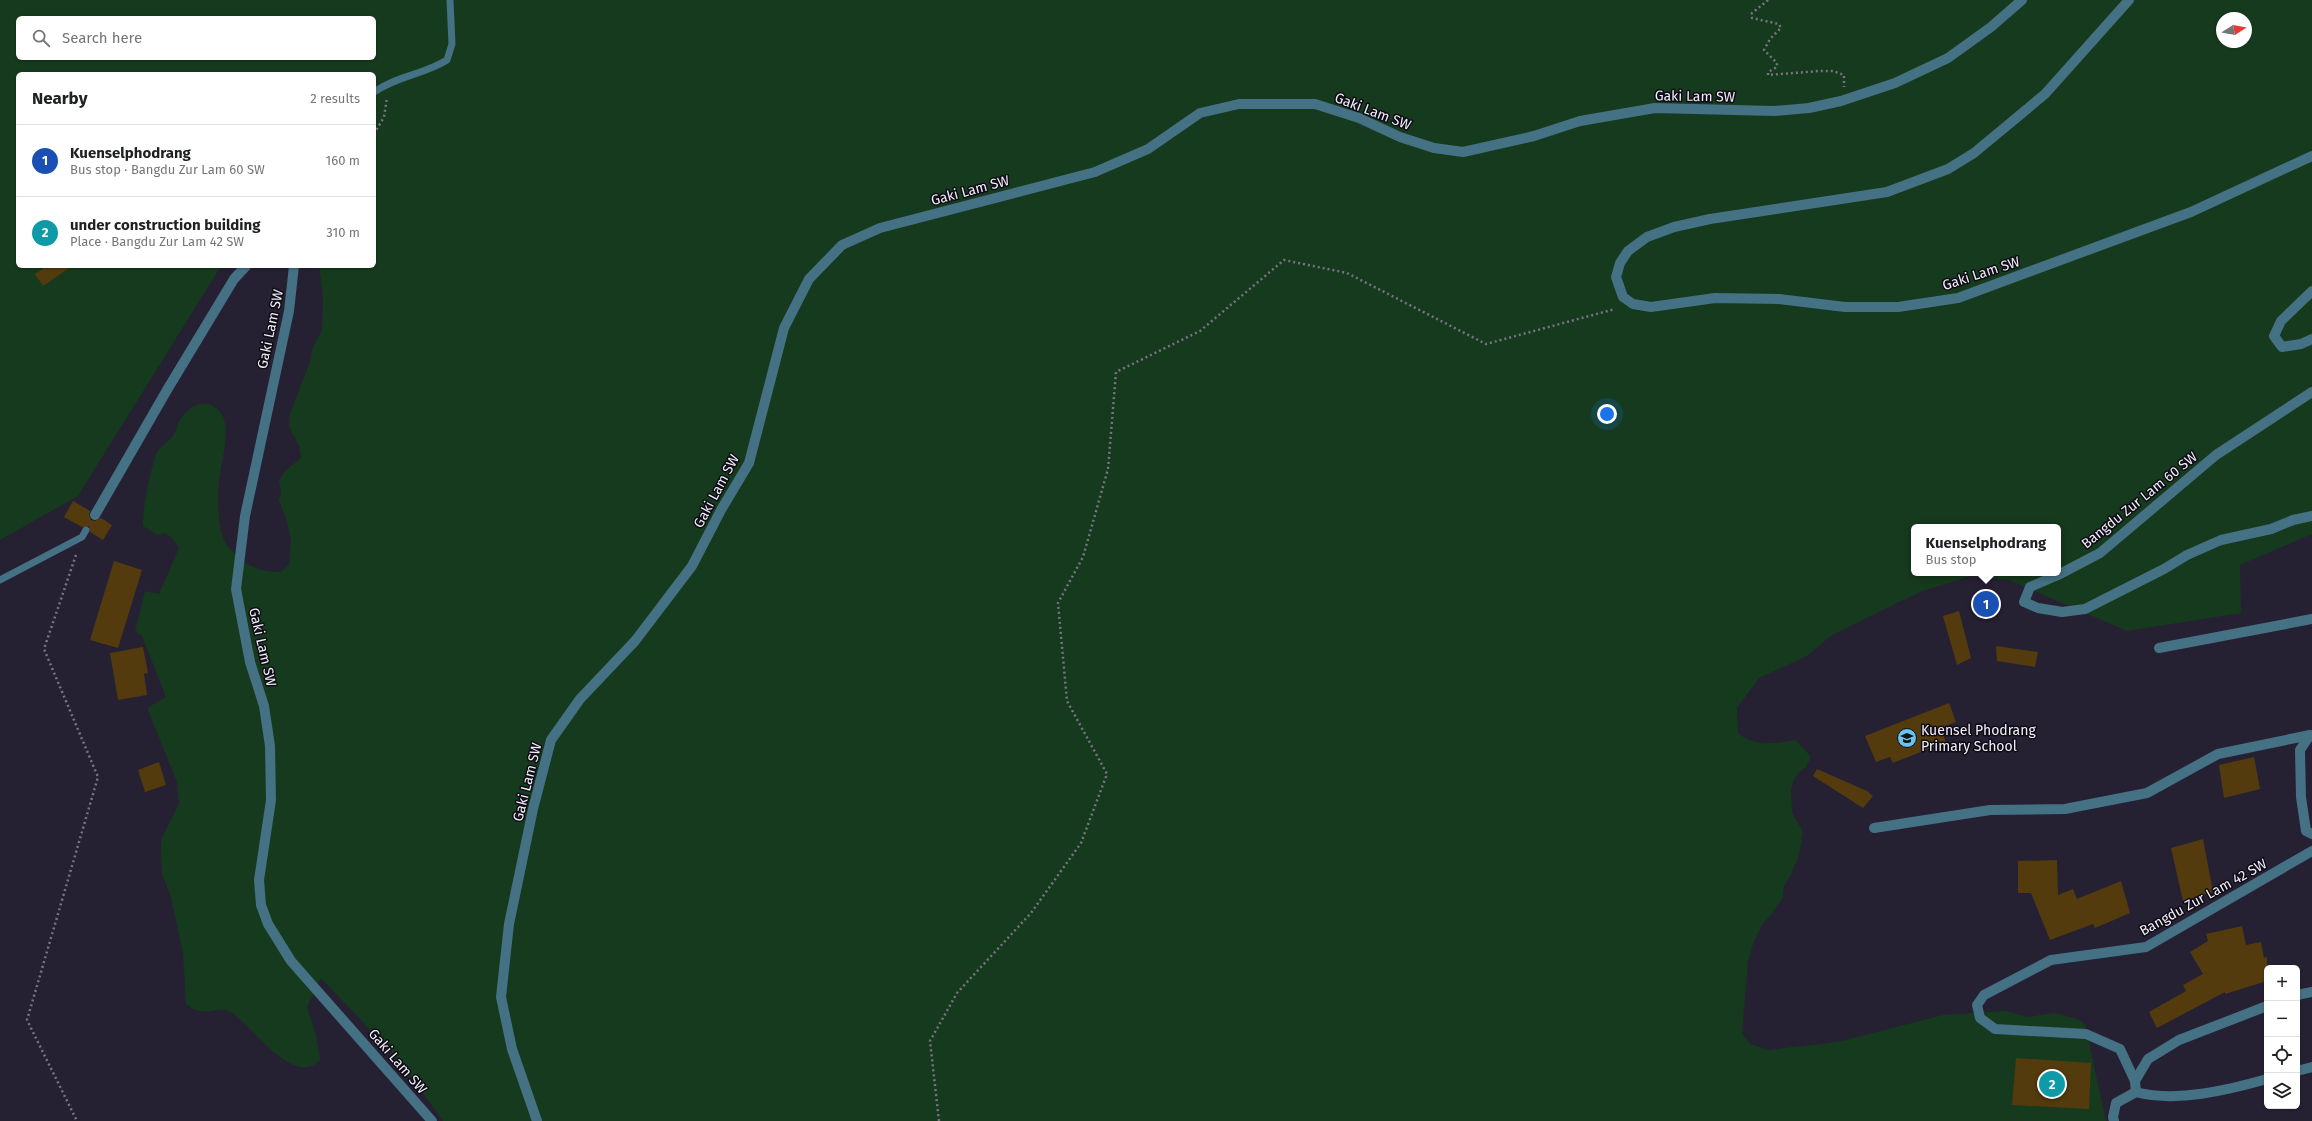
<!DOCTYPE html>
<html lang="en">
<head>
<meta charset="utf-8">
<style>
	:root { --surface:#fff; --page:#f6f6f6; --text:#202124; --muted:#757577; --line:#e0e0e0; --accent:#406a7f }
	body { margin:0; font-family:"Fira Sans",sans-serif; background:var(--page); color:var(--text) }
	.controls { position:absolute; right:12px; bottom:12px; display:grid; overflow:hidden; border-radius:6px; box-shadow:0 1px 3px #0004 }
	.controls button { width:36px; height:36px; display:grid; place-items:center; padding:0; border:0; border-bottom:1px solid var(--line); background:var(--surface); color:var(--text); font:20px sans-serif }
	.compass { position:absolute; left:2216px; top:12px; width:36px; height:36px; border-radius:50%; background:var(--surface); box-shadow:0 1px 3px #0004; rotate:79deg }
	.you { position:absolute; left:1607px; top:414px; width:14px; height:14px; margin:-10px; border:3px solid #fff; border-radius:50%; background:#1a73e8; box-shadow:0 0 0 6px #1a73e833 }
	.badge { display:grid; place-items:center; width:26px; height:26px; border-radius:50%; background:var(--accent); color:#fff; font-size:13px; font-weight:700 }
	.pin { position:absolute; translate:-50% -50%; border:2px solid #fff; box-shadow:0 1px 4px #0006 }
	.popup { position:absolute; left:1911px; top:524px; width:150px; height:52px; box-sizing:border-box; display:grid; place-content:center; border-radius:6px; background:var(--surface); filter:drop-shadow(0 1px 3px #0005); font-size:13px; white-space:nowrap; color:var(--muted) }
	.popup b { font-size:15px; color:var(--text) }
	.popup::after { content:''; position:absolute; left:50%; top:100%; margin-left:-8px; border:8px solid transparent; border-top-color:var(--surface) }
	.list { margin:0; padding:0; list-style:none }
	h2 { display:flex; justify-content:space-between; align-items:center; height:52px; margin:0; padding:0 16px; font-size:17px }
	h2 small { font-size:13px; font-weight:400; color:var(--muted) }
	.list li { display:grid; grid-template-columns:26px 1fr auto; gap:12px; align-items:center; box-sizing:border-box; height:72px; padding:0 16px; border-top:1px solid var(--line) }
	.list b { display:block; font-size:15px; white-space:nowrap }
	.list p { margin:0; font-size:13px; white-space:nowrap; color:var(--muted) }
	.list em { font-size:13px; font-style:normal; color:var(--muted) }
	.icon { flex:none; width:22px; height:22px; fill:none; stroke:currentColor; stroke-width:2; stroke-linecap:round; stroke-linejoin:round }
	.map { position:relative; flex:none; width:2312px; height:1121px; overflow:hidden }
	.search { position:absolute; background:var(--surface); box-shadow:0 1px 3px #0004; left:16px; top:16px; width:360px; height:44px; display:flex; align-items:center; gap:10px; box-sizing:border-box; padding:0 14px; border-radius:6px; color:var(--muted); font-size:15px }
	.panel { position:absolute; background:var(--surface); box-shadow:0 1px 3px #0004; left:16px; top:72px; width:360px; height:196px; border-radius:6px }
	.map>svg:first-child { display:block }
	.green { fill:#163a1d; fill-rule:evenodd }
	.building { fill:#533b0e }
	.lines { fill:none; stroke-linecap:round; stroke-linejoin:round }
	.path { stroke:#797485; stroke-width:2.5; stroke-dasharray:2 3; stroke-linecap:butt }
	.lane { stroke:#447184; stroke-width:7 }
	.street { stroke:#447184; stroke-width:10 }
	.labels { text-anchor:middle; stroke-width:3; stroke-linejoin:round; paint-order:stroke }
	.street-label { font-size:14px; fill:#f2eefb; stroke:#0e0c14 }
	.poi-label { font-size:14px; fill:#f2eefb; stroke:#0e0c14; text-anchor:start }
</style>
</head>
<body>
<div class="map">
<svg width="2312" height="1121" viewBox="0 0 2312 1121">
	<rect width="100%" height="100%" fill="#262033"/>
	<path class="green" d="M0,0H2312V534L2240,565L2241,613L2127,631L2009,580L1971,576L1922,591L1832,635L1807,656L1759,678L1737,708L1738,733C1756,748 1776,743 1796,740L1811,757L1806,767L1798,773L1793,781L1791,791L1792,812L1803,832L1799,855L1790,877L1784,886L1783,897L1771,915L1763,923L1754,941L1748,962L1742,1033L1750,1044L1768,1050L1838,1042L1943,1015L2007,1011L2027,1017L2055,1013L2077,1019L2085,1024L2106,1121H443L398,1059L321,978L307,1007L316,1035L320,1060C294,1088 252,1026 232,1013C216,1003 206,1021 186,1004L183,953L170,894L162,874L161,851V840L179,804L177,782L147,708L166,697L142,636L135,631L145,591L159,594L179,548L173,539L165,533L157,535L143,526C142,512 151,466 157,452C160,446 168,443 172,437C176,432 177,424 181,418C192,404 207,397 220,412C232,426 222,458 220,474C217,490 217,529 225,542C227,547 233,552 237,556C248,567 265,573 281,572L289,564L291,541L287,521L279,501L281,491L279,481L284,472L301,458L299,446L289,426L290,414L311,359L312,349L322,330L323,297L319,266H374V74H18V266H221L78,496L0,540ZM18,18H374V58H18ZM2222,18H2246V42H2222ZM1914,527H2058V573H1914Z"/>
	<g class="building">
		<polygon points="47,266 72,266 43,286 35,274"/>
		<polygon points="73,501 90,511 89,515 91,520 95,521 101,518 112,525 103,540 90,532 89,526 82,527 64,517"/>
		<polygon points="114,561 142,570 118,648 90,640"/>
		<polygon points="1959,611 1971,658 1957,665 1943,616"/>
		<polygon points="1996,646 2038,652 2035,667 1997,661"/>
		<polygon points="143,647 148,673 144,674 147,695 118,700 110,653"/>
		<polygon points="1949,703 1956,722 1940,728 1946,742 1893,763 1890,757 1876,762 1865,736"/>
		<polygon points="2254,757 2260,789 2224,798 2219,765"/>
		<polygon points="159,762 166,785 145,792 138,770"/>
		<polygon points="1817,769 1867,791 1873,796 1863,808 1813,776"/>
		<polygon points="2203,839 2213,892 2183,901 2171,848"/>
		<polygon points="2057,860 2058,895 2073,889 2077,899 2121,881 2130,913 2095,928 2093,924 2050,940 2031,893 2018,893 2018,861"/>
		<polygon points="2242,926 2246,945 2261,942 2264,958 2267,957 2267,981 2225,994 2225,992 2157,1028 2149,1012 2186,991 2183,985 2203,974 2190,952 2208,941 2206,934"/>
		<polygon points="2016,1058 2091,1063 2089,1109 2012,1105"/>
	</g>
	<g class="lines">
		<g class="path">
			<polyline points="1768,0 1751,14 1752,18 1779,24 1781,28 1770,39 1764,50 1777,63 1777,67 1768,72 1768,75 1819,71 1833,71 1844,75 1844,87"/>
			<polyline points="374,134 384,117 387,98"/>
			<polyline points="76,555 44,649 98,777 27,1020 77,1121"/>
			<polyline points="939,1121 930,1041 957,993 1031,913 1081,843 1107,774 1067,701 1058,603 1083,557 1108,469 1116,372 1200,331 1284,260 1347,273 1486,344 1615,309"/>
		</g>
		<g class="lane">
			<path d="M374,92C399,75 423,75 447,60L452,44L450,0"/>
			<polyline points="0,580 82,537 86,530"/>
		</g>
		<g class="street">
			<polyline points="2129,0 2045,94 1974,153 1948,169 1887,192 1710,219 1674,227 1647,237 1628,251 1620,263 1616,277 1623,297 1633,304 1651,307 1715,298 1779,299 1845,307 1898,307 1958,298 2191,212 2312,156"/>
			<polyline points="294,266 289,311 245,516 236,589 250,662 264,706 270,746 271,800 259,880 261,905 268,924 291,961 432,1121"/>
			<polyline points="2312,291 2281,321 2274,336 2282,347 2301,344 2312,339"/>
			<polyline points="2312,392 2216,455 2100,553 2058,575 2030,587 2024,602 2038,608 2062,612 2085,609 2164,569 2187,555 2221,540 2271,529 2293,520 2312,516"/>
			<polyline points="95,515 167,390 234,279 246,266"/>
			<polyline points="2159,648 2312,619"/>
			<polyline points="2312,735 2310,735 2300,750 2301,797 2306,831 2312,834"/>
			<polyline points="1874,828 1990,810 2065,809 2147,793 2218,754 2310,735"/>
			<polyline points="2297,995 2312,992"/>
			<path d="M2267,1006L2179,1040L2148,1059L2135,1081L2136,1092C2176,1103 2228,1090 2267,1079"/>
			<polyline points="2297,1071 2312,1067"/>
			<polyline points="2135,1081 2120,1049 2086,1034 1995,1029 1980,1018 1977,1005 1984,995 2051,960 2146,947 2312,851"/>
			<polyline points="537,1121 512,1049 501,997 509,924 533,809 551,740 580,699 635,641 692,566 721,510 749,463 784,328 809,279 842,245 880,228 1095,172 1148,149 1200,113 1239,104 1315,104 1359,118 1400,137 1434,148 1463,152 1534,136 1580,121 1655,108 1774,111 1809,108 1841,101 1895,83 1948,58 1991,27 2022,0"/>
			<polyline points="2114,1121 2113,1117 2116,1103 2136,1092"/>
		</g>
	</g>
	<defs>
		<symbol id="school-disc" viewBox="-11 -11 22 22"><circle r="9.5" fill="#66c4ef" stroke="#0e0c14"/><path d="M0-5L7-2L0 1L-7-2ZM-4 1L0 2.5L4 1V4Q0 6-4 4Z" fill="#111"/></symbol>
	</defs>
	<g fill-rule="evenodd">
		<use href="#school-disc" x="1896" y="727" width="22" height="22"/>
	</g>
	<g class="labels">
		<g class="street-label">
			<text transform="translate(1695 96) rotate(1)" y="5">Gaki Lam SW</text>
			<text transform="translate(1373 111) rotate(21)" y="5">Gaki Lam SW</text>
			<text transform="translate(970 190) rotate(-15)" y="5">Gaki Lam SW</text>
			<text transform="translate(1981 273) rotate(-18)" y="5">Gaki Lam SW</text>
			<text transform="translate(270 329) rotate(-78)" y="5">Gaki Lam SW</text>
			<text transform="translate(716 491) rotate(-62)" y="5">Gaki Lam SW</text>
			<text transform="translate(2139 500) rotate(-39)" y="5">Bangdu Zur Lam 60 SW</text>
			<text transform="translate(263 647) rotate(77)" y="5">Gaki Lam SW</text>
			<text transform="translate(527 782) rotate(-76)" y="5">Gaki Lam SW</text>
			<text transform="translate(2203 897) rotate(-29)" y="5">Bangdu Zur Lam 42 SW</text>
			<text transform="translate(398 1061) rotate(49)" y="5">Gaki Lam SW</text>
		</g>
		<g class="poi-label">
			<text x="1921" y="735">Kuensel Phodrang<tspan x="1921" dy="16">Primary School</tspan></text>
		</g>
	</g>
</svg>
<div class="controls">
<button>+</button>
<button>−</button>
<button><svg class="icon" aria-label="locate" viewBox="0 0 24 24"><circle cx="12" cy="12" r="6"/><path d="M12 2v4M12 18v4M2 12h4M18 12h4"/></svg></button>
<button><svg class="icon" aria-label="layers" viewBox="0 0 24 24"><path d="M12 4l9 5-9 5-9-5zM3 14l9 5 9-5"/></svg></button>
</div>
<svg class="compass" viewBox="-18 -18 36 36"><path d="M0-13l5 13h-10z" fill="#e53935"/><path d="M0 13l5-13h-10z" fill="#757577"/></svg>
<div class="you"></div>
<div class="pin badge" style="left:1986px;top:604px;background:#1a4fb4">1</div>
<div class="popup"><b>Kuenselphodrang</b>Bus stop</div>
<div class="pin badge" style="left:2052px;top:1084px;background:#0f9aa8">2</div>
<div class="search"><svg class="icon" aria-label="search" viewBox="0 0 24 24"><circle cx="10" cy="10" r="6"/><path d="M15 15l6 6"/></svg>Search here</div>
<section class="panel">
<h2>Nearby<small>2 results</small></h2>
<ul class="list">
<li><span class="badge" style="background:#1a4fb4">1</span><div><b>Kuenselphodrang</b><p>Bus stop · Bangdu Zur Lam 60 SW</p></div><em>160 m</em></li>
<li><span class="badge" style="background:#0f9aa8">2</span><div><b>under construction building</b><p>Place · Bangdu Zur Lam 42 SW</p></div><em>310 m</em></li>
</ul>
</section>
</div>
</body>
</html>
